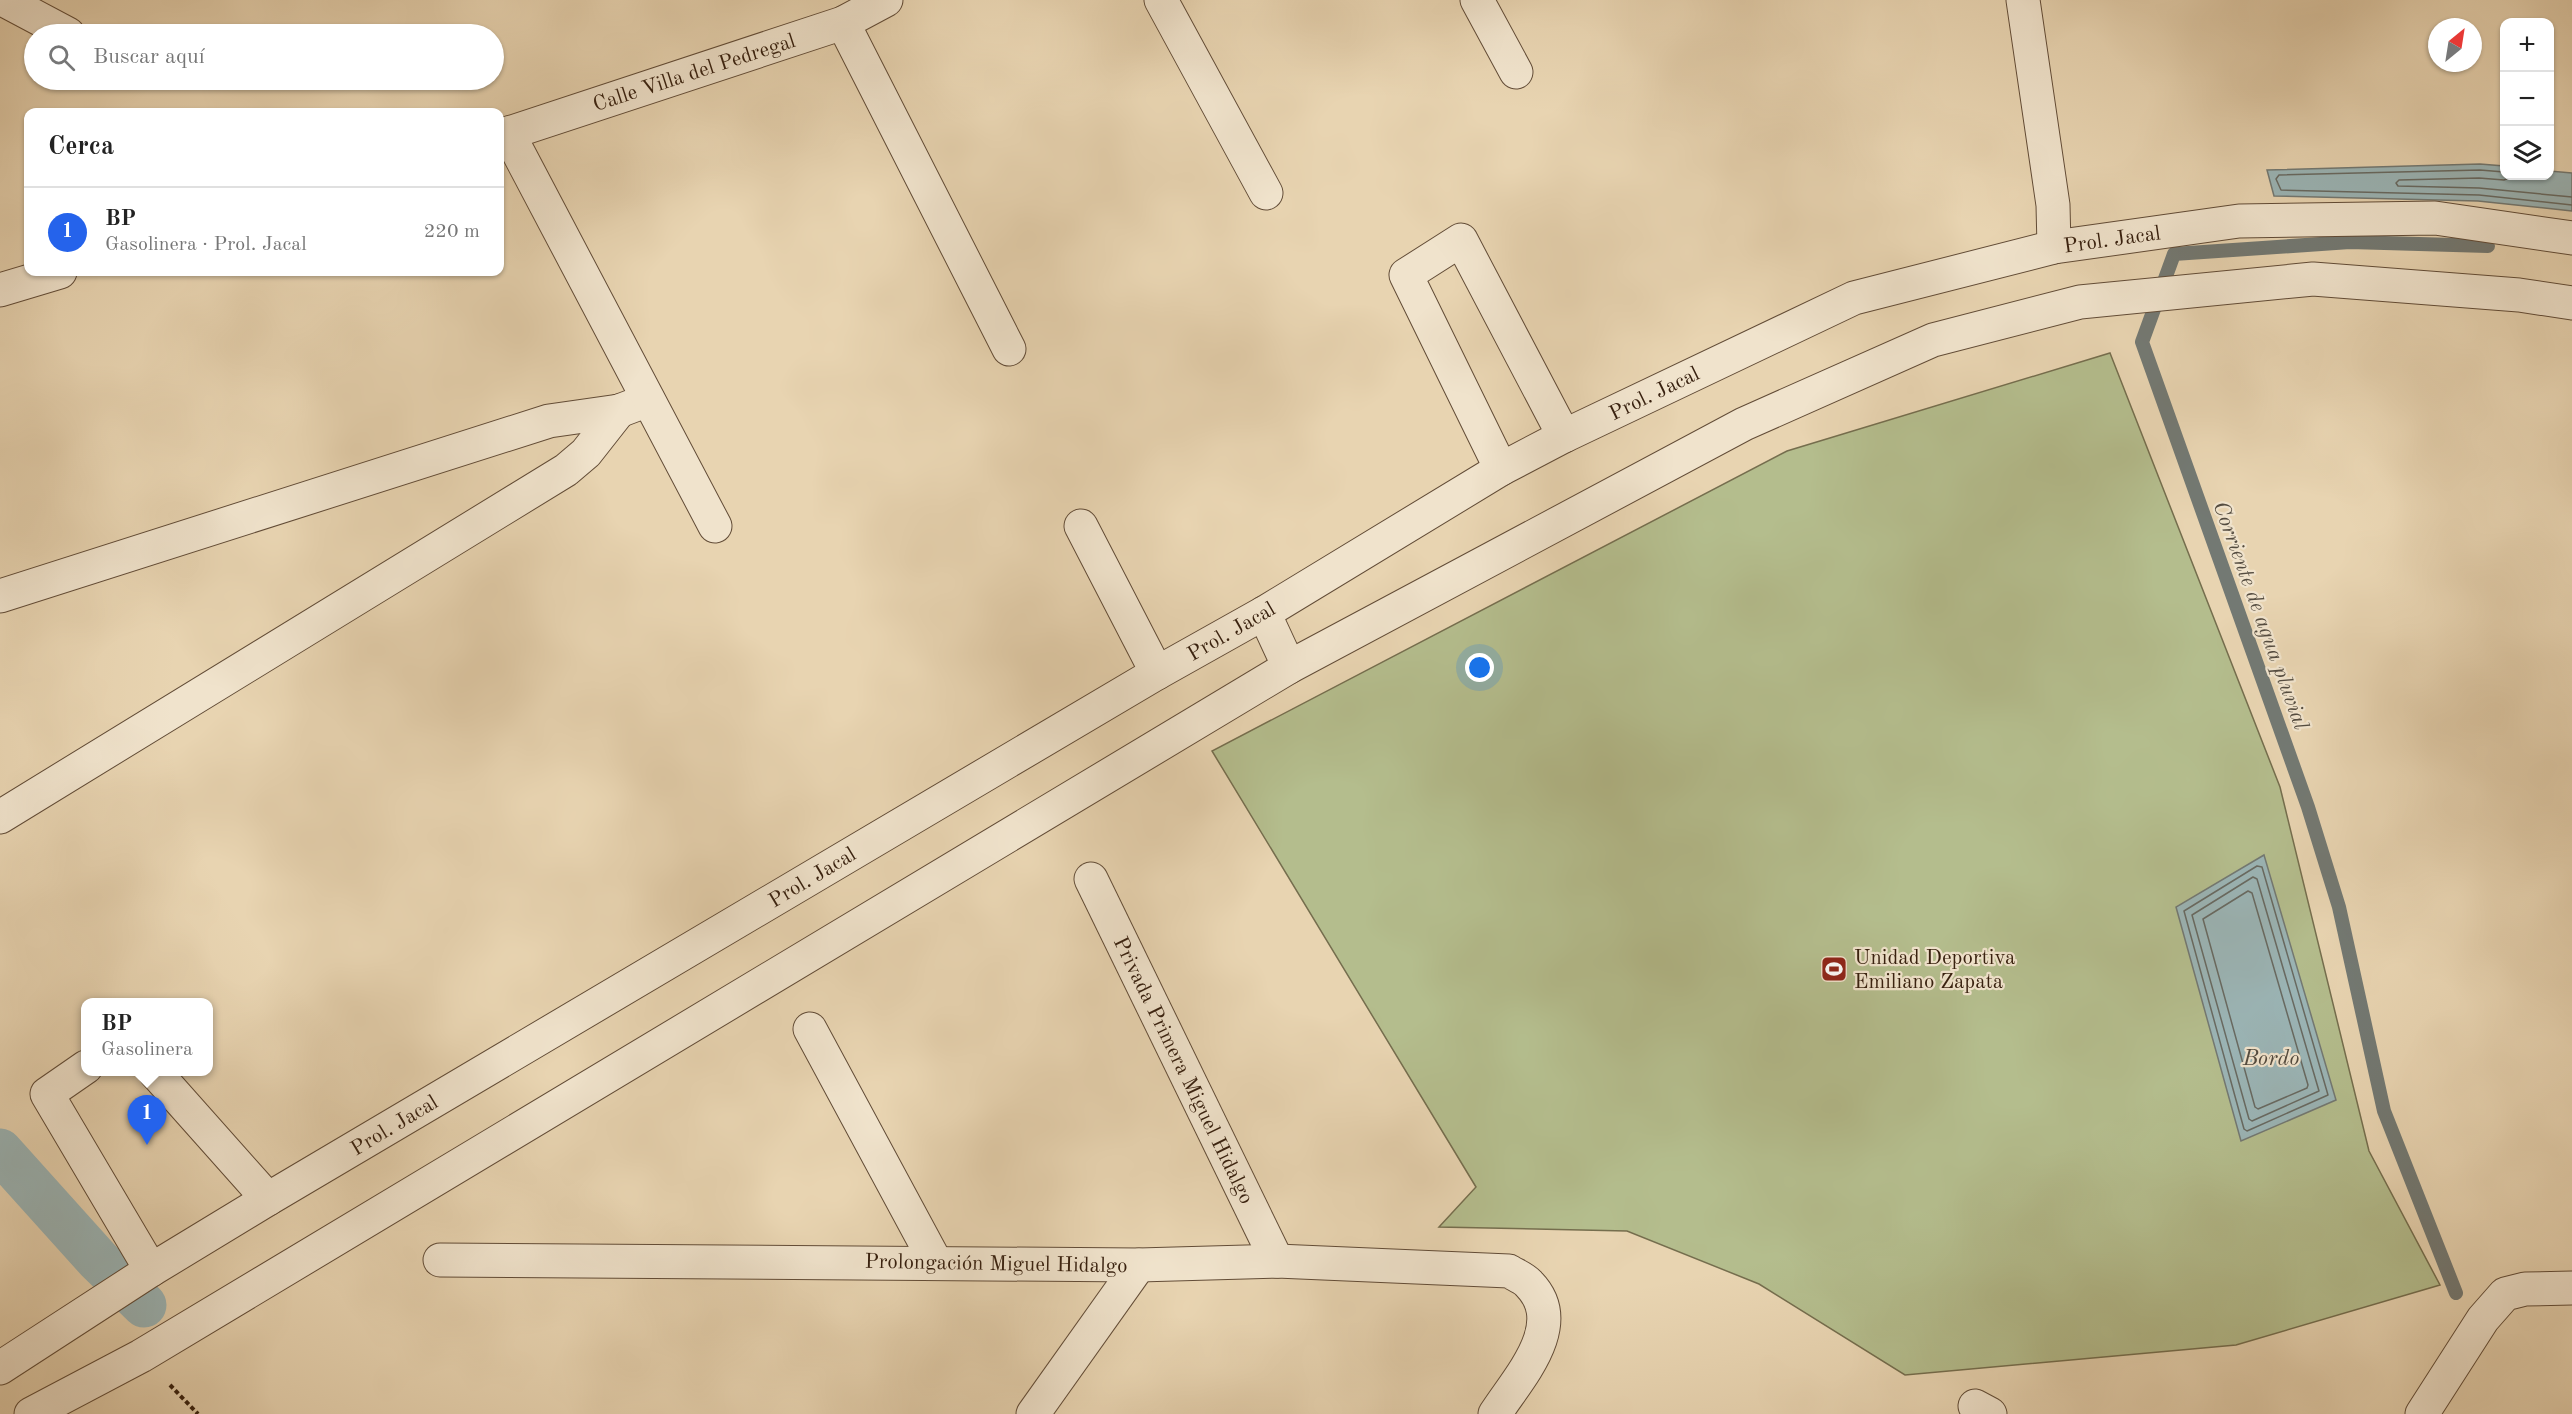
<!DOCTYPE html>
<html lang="es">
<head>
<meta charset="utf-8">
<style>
	:root { --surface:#fff; --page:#f6f6f6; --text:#222; --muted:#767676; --line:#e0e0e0; --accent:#2563eb }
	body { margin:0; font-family:"Old Standard TT",serif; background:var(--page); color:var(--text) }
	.controls { position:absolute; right:18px; top:18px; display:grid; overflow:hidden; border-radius:12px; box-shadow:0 2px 4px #0004 }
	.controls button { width:54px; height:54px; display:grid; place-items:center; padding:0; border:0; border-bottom:2px solid var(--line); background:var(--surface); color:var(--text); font:30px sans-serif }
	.compass { position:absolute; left:2428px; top:18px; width:54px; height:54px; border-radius:50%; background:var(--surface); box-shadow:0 2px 4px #0004; rotate:30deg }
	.you { position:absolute; left:1480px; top:668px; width:21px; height:21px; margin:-15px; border:4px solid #fff; border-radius:50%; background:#1a73e8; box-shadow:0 0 0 9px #1a73e833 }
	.badge { display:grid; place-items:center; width:39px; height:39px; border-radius:50%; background:var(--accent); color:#fff; font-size:20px; font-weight:700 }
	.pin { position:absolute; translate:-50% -50px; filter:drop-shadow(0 2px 3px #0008) }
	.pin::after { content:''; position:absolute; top:32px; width:21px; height:18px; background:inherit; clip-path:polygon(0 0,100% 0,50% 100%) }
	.popup { position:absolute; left:81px; top:998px; width:132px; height:78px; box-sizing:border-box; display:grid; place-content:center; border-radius:12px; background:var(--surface); filter:drop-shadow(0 2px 4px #0005); font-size:20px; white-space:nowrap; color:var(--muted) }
	.popup b { font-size:22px; color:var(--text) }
	.popup::after { content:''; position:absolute; left:50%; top:100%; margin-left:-12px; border:12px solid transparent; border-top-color:var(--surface) }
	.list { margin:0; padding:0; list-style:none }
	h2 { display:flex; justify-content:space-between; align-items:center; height:78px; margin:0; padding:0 24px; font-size:26px }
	h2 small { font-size:20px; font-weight:400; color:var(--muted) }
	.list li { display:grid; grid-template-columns:39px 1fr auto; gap:18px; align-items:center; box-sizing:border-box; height:90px; padding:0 24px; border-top:2px solid var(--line) }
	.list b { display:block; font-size:22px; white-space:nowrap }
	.list p { margin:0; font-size:20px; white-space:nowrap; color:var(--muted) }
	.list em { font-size:20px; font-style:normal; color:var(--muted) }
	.icon { flex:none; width:33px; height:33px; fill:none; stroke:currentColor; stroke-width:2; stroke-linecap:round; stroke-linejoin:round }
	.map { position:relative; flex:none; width:2572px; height:1414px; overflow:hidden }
	.search { position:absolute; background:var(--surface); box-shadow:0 2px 4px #0004; left:24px; top:24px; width:480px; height:66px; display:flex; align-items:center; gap:15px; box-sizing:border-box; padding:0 21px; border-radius:33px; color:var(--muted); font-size:22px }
	.panel { position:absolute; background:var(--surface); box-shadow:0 2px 4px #0004; left:24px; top:108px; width:480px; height:168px; border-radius:12px }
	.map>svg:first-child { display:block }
	.green { fill:#b4bd8d; stroke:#756e4e; stroke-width:1.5 }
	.water { fill:#9bb5b6; stroke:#737973; stroke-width:1.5 }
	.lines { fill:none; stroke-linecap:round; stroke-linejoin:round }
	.shore { stroke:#686a62; stroke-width:1.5 }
	.stream { stroke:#737973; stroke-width:14 }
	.canal { stroke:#9bb5b6; stroke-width:45 }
	.minor-casing { stroke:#624c37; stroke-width:35 }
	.path { stroke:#361f0e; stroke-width:4; stroke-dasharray:4.5 3; stroke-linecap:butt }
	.minor { stroke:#f0e3cc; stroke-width:33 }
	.labels { text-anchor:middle; stroke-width:4.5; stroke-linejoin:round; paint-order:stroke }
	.street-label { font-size:21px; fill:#361f0e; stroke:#f0e3cc }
	.poi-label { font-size:21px; fill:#361f0e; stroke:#f0e3cc; text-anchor:start }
	.water-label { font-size:22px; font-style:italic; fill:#544c40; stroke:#f0e3cc }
</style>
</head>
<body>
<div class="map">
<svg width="2572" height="1414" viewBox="0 0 2572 1414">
	<rect width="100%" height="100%" fill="#e8d4b1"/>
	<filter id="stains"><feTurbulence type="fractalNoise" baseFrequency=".00333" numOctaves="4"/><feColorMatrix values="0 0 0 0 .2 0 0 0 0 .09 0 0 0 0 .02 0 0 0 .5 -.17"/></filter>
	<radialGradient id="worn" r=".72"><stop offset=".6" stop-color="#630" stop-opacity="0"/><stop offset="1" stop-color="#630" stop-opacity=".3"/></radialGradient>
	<polygon class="green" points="2110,353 2280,787 2369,1151 2440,1285 2236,1345 1905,1375 1759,1284 1627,1231 1439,1227 1476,1187 1212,751 1787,451"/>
	<g class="water">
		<polygon points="2480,164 2504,166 2504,176 2550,176 2550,171 2572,173 2572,211 2478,201 2274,196 2267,170"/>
		<polygon points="2264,855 2336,1100 2241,1141 2176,907"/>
	</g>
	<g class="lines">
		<g class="shore">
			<polyline points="2504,172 2480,170 2279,175 2276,179 2281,190 2479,195 2572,205"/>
			<polyline points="2514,176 2504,180 2479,178 2399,180 2396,183 2398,186 2479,188 2572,197"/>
			<polygon points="2257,866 2262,867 2328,1095 2247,1131 2244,1129 2184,911"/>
			<polygon points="2253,877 2257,879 2319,1091 2252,1121 2249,1119 2192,915"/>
			<polygon points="2248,891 2252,893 2308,1085 2307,1088 2258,1109 2255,1107 2203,919"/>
		</g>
		<polyline class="stream" points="2456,1293 2384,1111 2339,907 2308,807 2142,342 2174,254 2350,242 2488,246"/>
		<polyline class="canal" points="0,1151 98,1260 144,1305"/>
		<defs>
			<g id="minor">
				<polyline points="4,0 68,34"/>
				<polyline points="1161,0 1266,193"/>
				<polyline points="1477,0 1516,72"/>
				<polyline points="2023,0 2053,205 2054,247"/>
				<polyline points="843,23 1009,349"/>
				<polyline points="508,133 715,526"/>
				<polyline points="500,136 843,23 886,0"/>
				<polyline points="0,290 60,272"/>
				<polyline points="1501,469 1406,275 1461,240 1564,436"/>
				<polyline points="1081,526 1157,673"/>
				<polyline points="0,596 549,421 619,411 648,400"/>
				<polyline points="1264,613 1289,667"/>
				<polyline points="0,817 566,470 586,453 619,411"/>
				<polyline points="1091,879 1277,1261"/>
				<polyline points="810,1029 935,1261"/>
				<polyline points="86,1067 47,1094 151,1270"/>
				<polyline points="155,1072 268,1199"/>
				<path d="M440,1260L1139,1265L1277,1261L1509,1271C1515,1275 1524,1278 1529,1284C1569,1325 1518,1378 1495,1414"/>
				<polyline points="0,1368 151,1270 268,1199 1157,673 1264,613 1501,469 1564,436 1854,298 2054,247 2239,221 2435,218 2572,238"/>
				<polyline points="1975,1406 1990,1414"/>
				<polyline points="31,1414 141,1356 1289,667 1744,424 1933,340 2080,302 2313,279 2519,295 2572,303"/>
				<polyline points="1033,1414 1139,1265"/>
				<polyline points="2422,1414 2483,1319 2505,1294 2525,1289 2572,1288"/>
			</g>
		</defs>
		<use href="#minor" class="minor-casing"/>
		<polyline class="path" points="170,1385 198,1414"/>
		<use href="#minor" class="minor"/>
	</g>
	<defs>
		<symbol id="stadium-square" viewBox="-11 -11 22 22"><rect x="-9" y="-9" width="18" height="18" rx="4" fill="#8f2418" stroke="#f0e3cc"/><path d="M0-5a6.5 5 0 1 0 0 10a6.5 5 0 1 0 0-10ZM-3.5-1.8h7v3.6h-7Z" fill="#fff"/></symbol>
	</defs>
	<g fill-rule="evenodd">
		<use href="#stadium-square" x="1819" y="954" width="30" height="30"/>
	</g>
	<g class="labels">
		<g class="street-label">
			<text transform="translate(694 72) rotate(-18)" y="7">Calle Villa del Pedregal</text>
			<text transform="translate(2112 239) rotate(-8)" y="7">Prol. Jacal</text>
			<text transform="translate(1654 393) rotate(-26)" y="7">Prol. Jacal</text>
			<text transform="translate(1231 631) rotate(-30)" y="7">Prol. Jacal</text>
			<text transform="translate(812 877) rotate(-31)" y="7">Prol. Jacal</text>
			<text transform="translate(1184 1070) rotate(64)" y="7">Privada Primera Miguel Hidalgo</text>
			<text transform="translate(394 1125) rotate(-31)" y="7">Prol. Jacal</text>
			<text transform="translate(996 1263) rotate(1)" y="7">Prolongación Miguel Hidalgo</text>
		</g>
		<g class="poi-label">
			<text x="1854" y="964">Unidad Deportiva<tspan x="1854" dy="24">Emiliano Zapata</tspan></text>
		</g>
		<g class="water-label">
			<text transform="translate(2262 615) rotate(70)" y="8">Corriente de agua pluvial</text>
			<text x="2271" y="1065">Bordo</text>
		</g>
	</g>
	<rect width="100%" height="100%" filter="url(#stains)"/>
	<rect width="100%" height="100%" fill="url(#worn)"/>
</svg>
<div class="controls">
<button>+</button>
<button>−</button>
<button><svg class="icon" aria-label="layers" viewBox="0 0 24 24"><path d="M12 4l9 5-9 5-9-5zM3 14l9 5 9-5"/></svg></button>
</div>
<svg class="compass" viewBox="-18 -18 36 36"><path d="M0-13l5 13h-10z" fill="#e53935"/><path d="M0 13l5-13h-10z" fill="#767676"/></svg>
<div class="you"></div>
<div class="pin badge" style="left:147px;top:1145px">1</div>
<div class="popup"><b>BP</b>Gasolinera</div>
<div class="search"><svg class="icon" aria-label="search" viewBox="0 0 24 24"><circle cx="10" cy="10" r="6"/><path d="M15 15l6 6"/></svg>Buscar aquí</div>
<section class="panel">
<h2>Cerca<small></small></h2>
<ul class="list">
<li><span class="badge">1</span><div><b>BP</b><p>Gasolinera · Prol. Jacal</p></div><em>220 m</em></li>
</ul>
</section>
</div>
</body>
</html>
